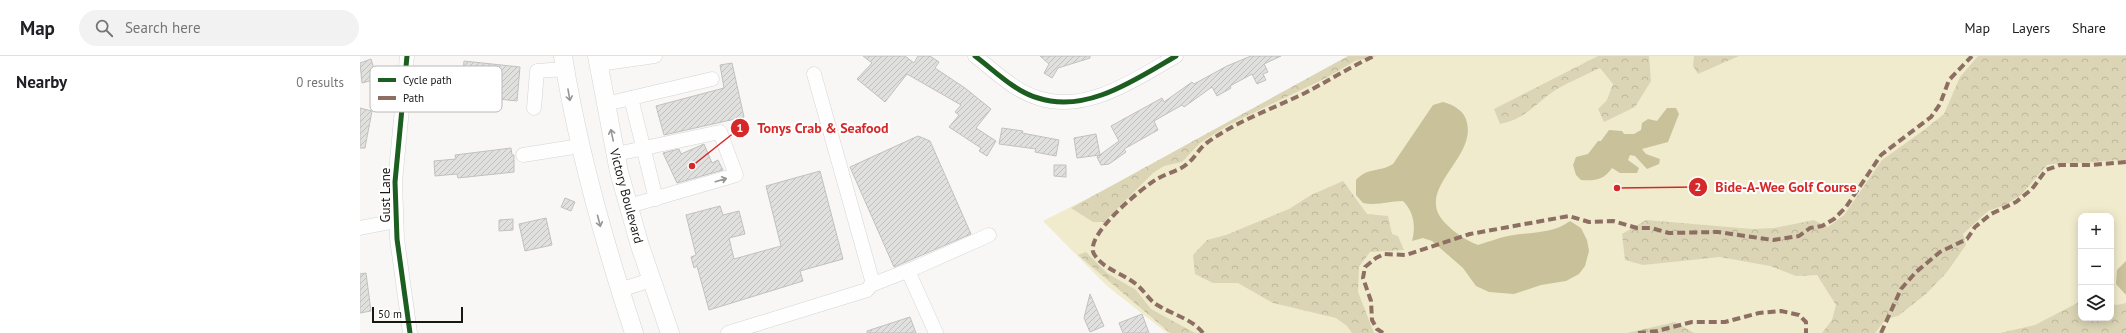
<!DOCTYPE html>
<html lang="en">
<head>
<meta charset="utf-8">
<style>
	:root { --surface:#fff; --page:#f2f2f2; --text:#202124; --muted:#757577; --line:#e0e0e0 }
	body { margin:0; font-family:"PT Sans",sans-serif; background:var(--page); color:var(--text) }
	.controls { position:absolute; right:12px; bottom:12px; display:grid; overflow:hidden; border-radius:8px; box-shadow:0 2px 10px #0003 }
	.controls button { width:36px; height:36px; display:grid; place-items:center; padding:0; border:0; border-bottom:1px solid var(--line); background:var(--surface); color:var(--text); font:20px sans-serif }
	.scale { position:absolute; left:12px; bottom:10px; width:91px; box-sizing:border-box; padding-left:4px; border:2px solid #171715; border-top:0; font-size:11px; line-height:14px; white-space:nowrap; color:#171715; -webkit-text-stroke:3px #fff; paint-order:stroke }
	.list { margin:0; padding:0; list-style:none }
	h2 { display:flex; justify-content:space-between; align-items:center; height:52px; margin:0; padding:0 16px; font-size:17px }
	h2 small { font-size:13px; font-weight:400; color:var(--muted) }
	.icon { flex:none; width:22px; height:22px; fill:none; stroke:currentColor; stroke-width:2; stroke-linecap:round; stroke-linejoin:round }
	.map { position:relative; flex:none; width:1766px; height:277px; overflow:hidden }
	header { display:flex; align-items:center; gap:24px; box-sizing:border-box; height:56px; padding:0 20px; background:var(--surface); border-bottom:1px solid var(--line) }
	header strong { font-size:19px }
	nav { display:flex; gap:22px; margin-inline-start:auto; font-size:14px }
	.search { width:280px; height:36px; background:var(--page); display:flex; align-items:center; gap:10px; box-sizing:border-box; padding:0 14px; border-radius:22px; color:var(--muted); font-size:15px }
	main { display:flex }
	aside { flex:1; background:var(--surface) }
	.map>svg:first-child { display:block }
	.grass { fill:#f1ebce; fill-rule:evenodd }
	.forest { fill:url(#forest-crowns) }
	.water { fill:#c9c19a }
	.building { fill:url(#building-hatch); stroke:#c2c1c0 }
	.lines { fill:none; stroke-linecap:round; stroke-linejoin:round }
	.minor-casing { stroke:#d5d4d3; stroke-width:15 }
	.major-casing { stroke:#d5d4d3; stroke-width:19 }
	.minor { stroke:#fefefe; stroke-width:14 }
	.major { stroke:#fefefe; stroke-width:18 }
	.quiet { stroke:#8d6e63; stroke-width:4; stroke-dasharray:8 4; stroke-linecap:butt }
	.cycleway-casing { stroke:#fff; stroke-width:8 }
	.cycleway { stroke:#1b5e20; stroke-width:5 }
	.oneway { stroke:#969695 }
	.labels { text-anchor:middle; stroke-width:4; stroke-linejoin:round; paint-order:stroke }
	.street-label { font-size:13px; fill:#171715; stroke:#fff }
	.key { fill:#fff; stroke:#b9b9b9; stroke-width:1 }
	.key-label { font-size:11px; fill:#171715 }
	.leader { fill:none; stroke:#d62828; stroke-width:1.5 }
	.callout-dot { fill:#d62828; stroke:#fff; stroke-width:1.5 }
	.mark-label { font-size:12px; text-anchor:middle; font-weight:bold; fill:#fff }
	.callout-label { font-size:14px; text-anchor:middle; font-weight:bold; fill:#d62828; stroke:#fff; stroke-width:4; stroke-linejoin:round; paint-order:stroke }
</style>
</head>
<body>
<header>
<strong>Map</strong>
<div class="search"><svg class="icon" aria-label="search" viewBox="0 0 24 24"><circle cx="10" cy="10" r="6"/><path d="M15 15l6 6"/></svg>Search here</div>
<nav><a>Map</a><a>Layers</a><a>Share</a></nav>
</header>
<main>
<aside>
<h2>Nearby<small>0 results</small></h2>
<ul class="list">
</ul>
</aside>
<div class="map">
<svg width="1766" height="277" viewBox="0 0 1766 277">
	<defs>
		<pattern id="forest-crowns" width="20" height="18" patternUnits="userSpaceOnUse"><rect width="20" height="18" fill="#dbd5b6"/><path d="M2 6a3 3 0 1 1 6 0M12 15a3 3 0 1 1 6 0" fill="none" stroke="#bbb69c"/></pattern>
		<pattern id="building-hatch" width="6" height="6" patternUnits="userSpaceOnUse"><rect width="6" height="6" fill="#e0e0de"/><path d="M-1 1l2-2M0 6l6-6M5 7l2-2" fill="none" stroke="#bfbfbe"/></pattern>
	</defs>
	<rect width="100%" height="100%" fill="#f8f7f5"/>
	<path class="grass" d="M991,0H1766V277H807L747,230L683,165L803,104ZM1721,160H1751V262H1721Z"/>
	<g class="forest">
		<polygon points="988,0 1017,0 995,5 966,22 872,67 840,87 822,106 804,110 793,117 744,166 733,166 711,152"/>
		<path d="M1238,0H1289L1291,25L1275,51L1244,66L1238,53L1247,44L1253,28L1240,12C1226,19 1211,25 1197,33C1176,46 1167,63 1140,68L1134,53Z"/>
		<polygon points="1334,0 1379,0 1338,18 1333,10"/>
		<path d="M1618,0H1766V105C1754,103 1746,105 1735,106C1719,108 1704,106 1687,109L1661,139L1645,149L1628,155L1603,178L1606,189L1587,216L1566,238L1538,260L1526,263L1515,277H1462L1472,264L1476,249L1457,219L1436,220L1410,210L1360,201L1283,209L1265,204L1262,178L1286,164L1392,173L1414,172L1454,164L1468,171L1484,159L1522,104L1564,74L1584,58L1600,21Z"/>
		<polygon points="983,125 1007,158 1028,160 1032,178 1038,180 1044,194 1010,196 999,211 998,236 1014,277 992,277 987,270 976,262 913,247 878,227 853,227 835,218 833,199 847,184 866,179 929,153 951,139"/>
		<polygon points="726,196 747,217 776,234 791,253 835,277 810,277 718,199"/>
		<polygon points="1721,245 1721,262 1751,262 1751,248 1757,249 1766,247 1766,277 1640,277 1675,269"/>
		<polygon points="1315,266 1334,277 1267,277"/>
	</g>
	<g class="water">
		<path d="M1083,46C1094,49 1105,55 1107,67C1116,103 1053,134 1085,167C1095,177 1105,184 1118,189C1128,186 1138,182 1148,180C1169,176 1193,178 1210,165L1221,172L1227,184L1229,195L1225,210L1219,218L1206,225L1181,229L1154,238L1129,236L1116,230L1103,212L1072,185L1063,182L1052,185C1056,171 1054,156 1043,145C1028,145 1018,150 1003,147L996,139V124C1008,111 1018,117 1033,108L1073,49Z"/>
		<path d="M1307,52H1316L1319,58L1308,86L1282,93L1286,98L1300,103L1299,108L1287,113L1275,100L1270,99L1268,104L1279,112L1277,117H1260L1252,112C1244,124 1235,125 1221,124L1216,119L1213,109L1216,101L1228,98L1238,85H1241L1249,74L1262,75L1264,78H1274L1281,74L1282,67L1288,63L1297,65Z"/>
		<polygon points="1766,205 1766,238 1765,238 1756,228 1757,214"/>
	</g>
	<g class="building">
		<polygon points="503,0 545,0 554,7 558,0 570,0 579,6 575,12 605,32 631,53 616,72 636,85 627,100 619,95 621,92 589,71 599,59 595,56 601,49 547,18 525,46 497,23 512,7"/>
		<polygon points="680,0 730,0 730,2 698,12 692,22 684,17 689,8"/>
		<polygon points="891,0 921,0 904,8 908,16 903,18 906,24 897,28 892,18 870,30 871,32 857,40 852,31 824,51 822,49 794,65 798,74 764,93 766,96 749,108 741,109 737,101 759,85 751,70 802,42 804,46 832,26 834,28 867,10"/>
		<polygon points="11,3 17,23 2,27 0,7"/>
		<polygon points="104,5 160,11 157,45 101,39"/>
		<polygon points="372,7 384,61 304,79 296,50 364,32 360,9"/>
		<polygon points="0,52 12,55 5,92 0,92"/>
		<polygon points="642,72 663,75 662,77 699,84 696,100 675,96 676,93 639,88"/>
		<polygon points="736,78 740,99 717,102 714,82"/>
		<polygon points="558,80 570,85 611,178 534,211 490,111"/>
		<polygon points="344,88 352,107 358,104 363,114 317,127 303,97 319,93 321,98"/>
		<polygon points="151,92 152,99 154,99 154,116 98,122 97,118 75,120 74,105 96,103 95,99"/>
		<polygon points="694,109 706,109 706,121 694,120"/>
		<polygon points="460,115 483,203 440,215 443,225 349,254 337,210 334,212 331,201 336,199 326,159 360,150 363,159 379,155 385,178 369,182 374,203 421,190 406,130"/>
		<polygon points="205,142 215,146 211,155 201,151"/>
		<polygon points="186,162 192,189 165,195 159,168"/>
		<polygon points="153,163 153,174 139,175 139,164"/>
		<polygon points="6,217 11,255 0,257 0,218"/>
		<polygon points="730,238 744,270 730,276 724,262"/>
		<polygon points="782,258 789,277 763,277 759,267"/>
		<polygon points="550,261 556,277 507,277 507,275"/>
	</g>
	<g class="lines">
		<defs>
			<g id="minor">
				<polyline points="47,0 35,126 37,183 50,277"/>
				<path d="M615,0C635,15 654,35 678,42C727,58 776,23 816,0"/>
				<polyline points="239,8 295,0"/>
				<polyline points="246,48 271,42"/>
				<polyline points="174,52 177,15 205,13"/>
				<polyline points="256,98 360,76 376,119 269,150"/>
				<polyline points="163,99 220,90"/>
				<polyline points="296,143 271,42 352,23"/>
				<polyline points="0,172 36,165"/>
				<polyline points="548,215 576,277"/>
				<polyline points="511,229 557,211 629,179"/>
				<polyline points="260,234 291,224"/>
				<polyline points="368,277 507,234 511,229 512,224 454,18"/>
			</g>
			<g id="major">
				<path d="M203,0C218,95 244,186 274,277"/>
				<polyline points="237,0 259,116 280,190 310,277"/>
			</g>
		</defs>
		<use href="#minor" class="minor-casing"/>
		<use href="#major" class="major-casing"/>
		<use href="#minor" class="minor"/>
		<use href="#major" class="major"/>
		<g class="quiet">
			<path d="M843,277C832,263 814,259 799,250C788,244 785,235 776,228C762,217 743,213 734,198C723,180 783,131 797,123C807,117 819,115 827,108C835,102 839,92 848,86C877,65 912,53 945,37C968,25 990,11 1014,0"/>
			<polyline points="1023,277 1017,273 1012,264 1011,245 1003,222 1005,211 1016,202 1024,198 1046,199 1110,178 1209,160 1229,166 1253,165 1277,172 1291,172 1309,177 1358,176 1413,184 1439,180 1450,172 1462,170 1474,163 1486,151 1521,99 1571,61 1580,48 1589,24 1612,0"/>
			<polyline points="1278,277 1297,275 1332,266 1365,266 1399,257 1421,255 1439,259 1446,266 1446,277"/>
			<polyline points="1521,277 1541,233 1556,216 1580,196 1607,183 1615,171 1631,158 1656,146 1672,133 1686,114 1700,109 1730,109 1766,106"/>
		</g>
		<defs>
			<g id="cycleway">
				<polyline points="47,0 35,126 37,183 50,277"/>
				<path d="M615,0C635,15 654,35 678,42C727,58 776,23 816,0"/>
			</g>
		</defs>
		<use href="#cycleway" class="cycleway-casing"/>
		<use href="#cycleway" class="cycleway"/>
	</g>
	<defs><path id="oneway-shaft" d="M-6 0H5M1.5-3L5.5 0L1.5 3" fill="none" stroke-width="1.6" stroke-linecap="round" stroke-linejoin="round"/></defs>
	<g class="oneway">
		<use href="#oneway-shaft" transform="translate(209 39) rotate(80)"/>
		<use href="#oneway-shaft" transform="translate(252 79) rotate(-102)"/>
		<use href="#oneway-shaft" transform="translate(361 124) rotate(-16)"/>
		<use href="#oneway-shaft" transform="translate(239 165) rotate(75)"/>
	</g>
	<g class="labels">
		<g class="street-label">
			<text transform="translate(25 139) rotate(-90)" y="5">Gust Lane</text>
			<text transform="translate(267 140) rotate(75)" y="5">Victory Boulevard</text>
		</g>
	</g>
	<rect x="10" y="10" width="132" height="46" rx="6" class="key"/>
	<rect x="18" y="22" width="18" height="4" fill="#1b5e20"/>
	<rect x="18" y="40" width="18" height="4" fill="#8d6e63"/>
	<g class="key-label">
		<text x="43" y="28">Cycle path</text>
		<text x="43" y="46">Path</text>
	</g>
	<path class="leader" d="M332 110L380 72M1257 132L1338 131"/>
	<g class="callout-dot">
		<circle cx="332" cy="110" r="4"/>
		<circle cx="1257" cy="132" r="4"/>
		<circle cx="380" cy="72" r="10"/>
		<circle cx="1338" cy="131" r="10"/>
	</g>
	<g class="mark-label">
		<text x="380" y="76">1</text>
		<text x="1338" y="135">2</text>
	</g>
	<g class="callout-label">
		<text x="463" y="77">Tonys Crab &amp; Seafood</text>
		<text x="1426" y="136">Bide-A-Wee Golf Course</text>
	</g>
</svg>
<div class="controls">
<button>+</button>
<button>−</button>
<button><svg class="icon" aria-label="layers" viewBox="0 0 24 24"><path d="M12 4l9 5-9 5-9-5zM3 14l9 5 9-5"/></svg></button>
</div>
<div class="scale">50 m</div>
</div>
</main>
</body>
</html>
